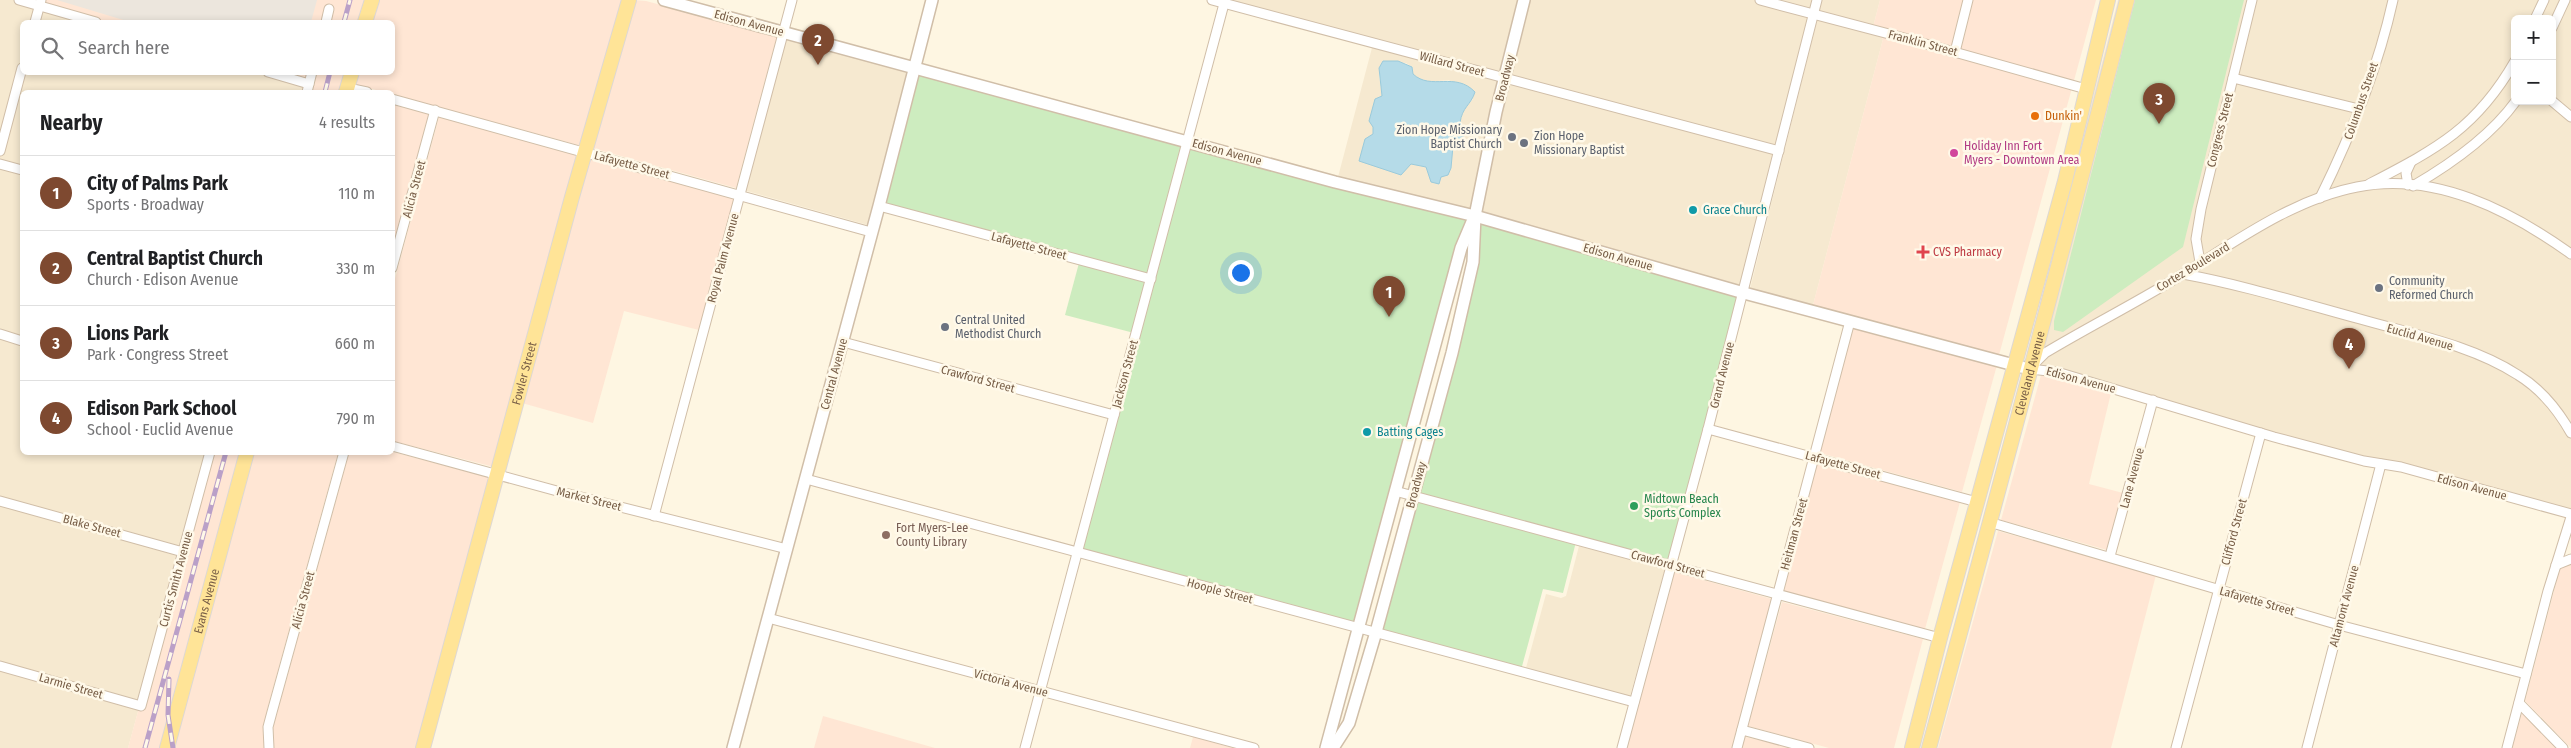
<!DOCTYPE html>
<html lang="en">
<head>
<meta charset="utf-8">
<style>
	:root { --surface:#fff; --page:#f6f6f6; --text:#202124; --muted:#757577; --line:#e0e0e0; --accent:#7e4930 }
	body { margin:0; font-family:"Fira Sans Condensed",sans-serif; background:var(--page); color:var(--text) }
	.controls { position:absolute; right:15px; top:15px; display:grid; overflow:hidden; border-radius:8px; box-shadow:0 2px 8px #0003 }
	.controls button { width:45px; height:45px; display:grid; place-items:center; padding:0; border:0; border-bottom:1px solid var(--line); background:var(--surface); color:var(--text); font:25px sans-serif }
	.you { position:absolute; left:1240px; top:272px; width:18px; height:18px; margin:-12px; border:4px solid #fff; border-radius:50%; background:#1a73e8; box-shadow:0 0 0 8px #1a73e833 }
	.badge { display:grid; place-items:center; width:32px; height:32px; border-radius:50%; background:var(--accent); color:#fff; font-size:16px; font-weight:700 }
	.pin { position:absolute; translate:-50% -41px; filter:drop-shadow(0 1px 2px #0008) }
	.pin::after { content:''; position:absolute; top:26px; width:18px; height:15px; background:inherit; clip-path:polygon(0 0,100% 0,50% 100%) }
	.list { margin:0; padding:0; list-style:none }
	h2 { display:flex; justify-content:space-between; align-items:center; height:65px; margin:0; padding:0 20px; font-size:21px }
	h2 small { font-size:16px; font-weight:400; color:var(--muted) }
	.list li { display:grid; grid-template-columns:32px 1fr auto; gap:15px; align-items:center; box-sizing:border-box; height:75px; padding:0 20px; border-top:1px solid var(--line) }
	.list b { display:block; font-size:19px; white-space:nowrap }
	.list p { margin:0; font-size:16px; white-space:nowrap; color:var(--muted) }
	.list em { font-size:16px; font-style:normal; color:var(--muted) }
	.icon { flex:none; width:28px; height:28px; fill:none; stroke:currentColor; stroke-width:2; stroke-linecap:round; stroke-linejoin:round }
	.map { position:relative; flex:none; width:2571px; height:748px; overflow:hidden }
	.search { position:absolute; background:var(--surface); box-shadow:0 2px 8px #0003; left:20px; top:20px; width:375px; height:55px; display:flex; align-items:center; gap:12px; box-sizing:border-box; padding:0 18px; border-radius:8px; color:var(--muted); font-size:19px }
	.panel { position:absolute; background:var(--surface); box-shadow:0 2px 8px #0003; left:20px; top:90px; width:375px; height:365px; border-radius:8px }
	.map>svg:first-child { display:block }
	.residential { fill:#f6e9d0; fill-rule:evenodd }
	.commercial { fill:#ffe6d4 }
	.industrial { fill:#ece6dd }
	.green { fill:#cdecbf }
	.water { fill:#b5dbe8; stroke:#9acadb }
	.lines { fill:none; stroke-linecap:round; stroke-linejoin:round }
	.minor-casing { stroke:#d0bea8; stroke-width:11 }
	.tertiary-casing { stroke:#d0bea8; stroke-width:14 }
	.primary-casing { stroke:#ded8d3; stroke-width:16 }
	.minor { stroke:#fff; stroke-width:9 }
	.tertiary { stroke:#fff; stroke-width:11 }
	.primary { stroke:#ffe497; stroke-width:14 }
	.rail-casing { stroke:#baa0c8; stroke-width:5 }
	.rail { stroke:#fff9e9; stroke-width:3; stroke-dasharray:9; stroke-linecap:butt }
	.food-dot { fill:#e8710a; stroke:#fff9e9; stroke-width:2 }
	.worship-dot { fill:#6b7280; stroke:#fff9e9; stroke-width:2 }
	.hotel-dot { fill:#d1479c; stroke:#fff9e9; stroke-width:2 }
	.culture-dot { fill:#0f9aa8; stroke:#fff9e9; stroke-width:2 }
	.health-dot { fill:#e0444e; stroke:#fff9e9; stroke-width:2 }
	.leisure-dot { fill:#2e9e5b; stroke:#fff9e9; stroke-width:2 }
	.education-dot { fill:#8d6e63; stroke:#fff9e9; stroke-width:2 }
	.labels { text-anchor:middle; stroke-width:5; stroke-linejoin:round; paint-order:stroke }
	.street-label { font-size:12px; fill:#775d46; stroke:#fff9e9 }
	.food-label { font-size:12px; fill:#c56008; stroke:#fff9e9; text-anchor:start }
	.worship-label { font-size:12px; fill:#5b616d; stroke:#fff9e9; text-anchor:start }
	.hotel-label { font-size:12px; fill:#b23c85; stroke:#fff9e9; text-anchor:start }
	.culture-label { font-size:12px; fill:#0d838f; stroke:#fff9e9; text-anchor:start }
	.health-label { font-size:12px; fill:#be3a42; stroke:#fff9e9; text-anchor:start }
	.leisure-label { font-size:12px; fill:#27864d; stroke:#fff9e9; text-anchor:start }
	.education-label { font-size:12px; fill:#785e54; stroke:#fff9e9; text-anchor:start }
</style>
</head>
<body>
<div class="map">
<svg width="2571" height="748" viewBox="0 0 2571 748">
	<rect width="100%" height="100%" fill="#fef6e2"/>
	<g class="residential">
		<polygon points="0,0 29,0 104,22 22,22 22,72 272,72 308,83 306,92 22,92 22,452 209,453 128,748 0,748"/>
		<path d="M1210,0H1519L1471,209L1338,177L1373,44ZM1383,61L1406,63L1412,67L1413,74L1419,80L1426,82L1449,80L1473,99L1463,109L1452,153L1451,168L1431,181L1426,167L1411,164L1405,169L1373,135L1382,96L1379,75Z"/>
		<polygon points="1529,0 1812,0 1740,286 1481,212 1501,113"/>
		<polygon points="1822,0 1880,0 1872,31 1883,39 1813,305 1750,289"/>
		<path d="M2118,0H2571V514L2024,366ZM2515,19H2552V101H2515Z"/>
		<polygon points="777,36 908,71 868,225 736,188"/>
		<polygon points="1579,546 1665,569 1630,696 1526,668 1546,594 1561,598 1566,596"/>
	</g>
	<g class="commercial">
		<polygon points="29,0 367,0 360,22 104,22"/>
		<polygon points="377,0 624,0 582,146 354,84 357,73 392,72 392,22 371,22"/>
		<polygon points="634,0 646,1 777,36 736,188 592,148"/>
		<polygon points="1880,0 2096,0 1999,355 1813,305 1883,39 1872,31"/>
		<polygon points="272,73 347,73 341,92 306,92 308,84"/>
		<polygon points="393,105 429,114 393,249"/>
		<polygon points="439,117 579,156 494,467 393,441 393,286"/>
		<polygon points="589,159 734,199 699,330 624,311 593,423 522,403"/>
		<polygon points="1853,327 1997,365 1962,492 1820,453"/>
		<polygon points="2041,375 2111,393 2089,484 2123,493 2107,550 2001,520"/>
		<polygon points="393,452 491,478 418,748 274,748 273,728 277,713 349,453"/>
		<polygon points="209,453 242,453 162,748 128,748"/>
		<polygon points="252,453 338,453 267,710 264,726 264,748 172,748"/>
		<polygon points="1817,464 1960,502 1925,629 1784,591"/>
		<polygon points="1998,531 2156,575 2111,748 1938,748"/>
		<polygon points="2571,564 2571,748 2525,701 2560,568"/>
		<polygon points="1674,572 1772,599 1732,748 1627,748"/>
		<polygon points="1782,602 1923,639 1894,748 1829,748 1748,726"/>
		<polygon points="2522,713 2543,733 2556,748 2512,748"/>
		<polygon points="823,716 935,748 814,748"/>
		<polygon points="1193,737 1233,748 1190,748"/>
		<polygon points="1745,737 1776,744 1790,748 1742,748"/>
	</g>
	<polygon class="industrial" points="57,0 317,0 311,22 130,22"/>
	<g class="green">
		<polygon points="2135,0 2244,0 2183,247 2063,332 2054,330 2054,321"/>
		<polygon points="916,70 1185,143 1149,276 882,205"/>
		<polygon points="1189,144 1472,218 1358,625 1081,550"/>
		<polygon points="1477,218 1741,295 1670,563 1577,538 1563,593 1543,589 1521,670 1379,631 1475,265"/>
		<polygon points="1079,263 1148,281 1134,333 1065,315"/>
	</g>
	<path class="water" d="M1383,61H1398L1412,67L1413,74C1431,91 1455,71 1475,92C1471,105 1462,107 1460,123L1465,130L1461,144L1453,146L1451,168L1448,175L1441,177L1439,184L1431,182L1426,167L1411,164L1401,175L1359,161L1365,139L1373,134V127L1369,121L1375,99L1382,96L1379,68Z"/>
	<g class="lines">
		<defs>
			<g id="minor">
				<polyline points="19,0 96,22"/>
				<polyline points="1212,0 1779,151"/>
				<polyline points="1760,0 1908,39 2086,89"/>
				<polyline points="2535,19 2544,0"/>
				<polyline points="35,22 41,0"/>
				<polyline points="326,22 329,9"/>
				<polyline points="2552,28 2565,0"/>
				<polyline points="1955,52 1968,0"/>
				<polyline points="268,72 309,84"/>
				<polyline points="2233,78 2359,109"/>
				<polyline points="348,88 367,92"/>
				<polyline points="307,92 312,72"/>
				<polyline points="392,99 871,232"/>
				<polyline points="2552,101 2571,117"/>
				<polyline points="0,151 22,68"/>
				<polyline points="0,164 22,170"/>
				<path d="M2369,184C2436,149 2476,129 2515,61"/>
				<polyline points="2408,185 2406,173 2411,162"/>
				<path d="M2413,186C2451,164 2490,137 2516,101"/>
				<path d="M2320,198C2351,135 2378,68 2393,0"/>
				<polyline points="879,206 1151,279"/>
				<polyline points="2200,262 2196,239 2201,209 2252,0"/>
				<polyline points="392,268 435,110"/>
				<path d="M2183,274C2243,285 2301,303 2360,319C2412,334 2472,345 2518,375C2541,389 2558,410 2571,433"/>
				<polyline points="0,334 22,341"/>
				<polyline points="843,342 1114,415"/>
				<path d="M2033,365L2045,353C2090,326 2138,302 2183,274C2236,241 2294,199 2357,187C2435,171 2511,211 2571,254"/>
				<polyline points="2029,369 2057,372 2274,437 2364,461 2401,467 2571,514"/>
				<polyline points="1708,429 1977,502"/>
				<polyline points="392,446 557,491 787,549"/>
				<polyline points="806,479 1634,702"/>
				<polyline points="1395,491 1940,638"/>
				<polyline points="0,501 183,552"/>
				<polyline points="654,516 792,0"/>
				<polyline points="1989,522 2339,625 2526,674"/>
				<polyline points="2110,556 2153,400"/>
				<polyline points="2556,565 2571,559"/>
				<polyline points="768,618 1254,748"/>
				<polyline points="0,666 141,706 210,452"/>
				<polyline points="2519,703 2563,748"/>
				<polyline points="1742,730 1809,748"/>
				<polyline points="269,748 268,727 272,712 344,452"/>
				<polyline points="1025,748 1225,0"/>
				<polyline points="1622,748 1708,429 1817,0"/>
				<polyline points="1737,748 1850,321"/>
				<polyline points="2176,748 2261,433"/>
				<polyline points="2307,748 2381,464"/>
				<polyline points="2507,748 2548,591 2571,517"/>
			</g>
			<g id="tertiary">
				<polyline points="664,0 1335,182 1475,216 1744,293 2029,369"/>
				<polyline points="733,748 879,206 932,0"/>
				<polyline points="1326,748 1461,248 1472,222"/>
				<polyline points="1333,748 1349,723 1376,632 1452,353 1473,262 1475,216 1496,112 1524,0"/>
			</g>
			<g id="primary">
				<polyline points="365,22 372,0"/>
				<polyline points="346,92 352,72"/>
				<path id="s1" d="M167,748L247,452"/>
				<path id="s2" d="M423,748L572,197L629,0"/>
				<polyline points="1912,748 1940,638 2065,181 2108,0"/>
				<path id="s3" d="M1929,748C1996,499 2064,250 2127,0"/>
			</g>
		</defs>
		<use href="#minor" class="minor-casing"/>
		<use href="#tertiary" class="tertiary-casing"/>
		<use href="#primary" class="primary-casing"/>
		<use href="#minor" class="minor"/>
		<use href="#tertiary" class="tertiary"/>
		<use href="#primary" class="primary"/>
		<defs>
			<g id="rail">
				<polyline points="344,22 350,0"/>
				<polyline points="325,92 330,72"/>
				<polyline points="169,679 168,715 173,748"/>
				<polyline points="145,748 226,452"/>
			</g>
		</defs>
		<use href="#rail" class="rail-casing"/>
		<use href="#rail" class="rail"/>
	</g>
	<circle class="food-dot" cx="2035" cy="116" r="5"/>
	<g class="worship-dot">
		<circle cx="1512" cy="137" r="5"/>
		<circle cx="1524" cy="143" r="5"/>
		<circle cx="2379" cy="288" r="5"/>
		<circle cx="945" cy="327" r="5"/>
	</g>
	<circle class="hotel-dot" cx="1954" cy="153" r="5"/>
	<g class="culture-dot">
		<circle cx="1693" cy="210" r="5"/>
		<circle cx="1367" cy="432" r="5"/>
	</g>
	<path class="health-dot" d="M1920.5 244.5h5v5h5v5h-5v5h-5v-5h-5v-5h5z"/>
	<circle class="leisure-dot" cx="1634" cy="506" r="5"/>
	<circle class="education-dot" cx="886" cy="535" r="5"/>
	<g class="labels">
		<g class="street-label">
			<text transform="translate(749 23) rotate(15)" y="4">Edison Avenue</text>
			<text transform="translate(1923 43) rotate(15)" y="4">Franklin Street</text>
			<text transform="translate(1452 64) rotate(15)" y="4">Willard Street</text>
			<text transform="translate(1505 78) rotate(-76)" y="4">Broadway</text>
			<text transform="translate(2361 101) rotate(-71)" y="4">Columbus Street</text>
			<text transform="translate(2220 130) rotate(-76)" y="4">Congress Street</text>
			<text transform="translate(1227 152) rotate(15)" y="4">Edison Avenue</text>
			<text transform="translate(632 165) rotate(15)" y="4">Lafayette Street</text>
			<text transform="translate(414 189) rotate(-75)" y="4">Alicia Street</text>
			<text transform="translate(1029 246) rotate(15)" y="4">Lafayette Street</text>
			<text transform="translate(1618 257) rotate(16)" y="4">Edison Avenue</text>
			<text transform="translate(723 258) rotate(-75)" y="4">Royal Palm Avenue</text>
			<text transform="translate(2193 267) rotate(-31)" y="4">Cortez Boulevard</text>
			<text transform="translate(2420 337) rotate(16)" y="4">Euclid Avenue</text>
			<text dy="4" stroke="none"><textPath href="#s2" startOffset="388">Fowler Street</textPath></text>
			<text transform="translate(834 374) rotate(-75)" y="4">Central Avenue</text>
			<text transform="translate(1125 374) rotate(-75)" y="4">Jackson Street</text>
			<text dy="4" stroke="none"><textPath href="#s3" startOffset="388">Cleveland Avenue</textPath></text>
			<text transform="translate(1722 375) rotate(-76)" y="4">Grand Avenue</text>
			<text transform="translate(978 379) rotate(15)" y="4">Crawford Street</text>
			<text transform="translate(2081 380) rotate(15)" y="4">Edison Avenue</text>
			<text transform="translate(1843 465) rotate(15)" y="4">Lafayette Street</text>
			<text transform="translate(2132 478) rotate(-75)" y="4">Lane Avenue</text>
			<text transform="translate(1416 485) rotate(-75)" y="4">Broadway</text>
			<text transform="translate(2472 487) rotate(15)" y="4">Edison Avenue</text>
			<text transform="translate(589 499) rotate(14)" y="4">Market Street</text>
			<text transform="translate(92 526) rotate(15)" y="4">Blake Street</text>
			<text transform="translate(2234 532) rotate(-75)" y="4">Clifford Street</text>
			<text transform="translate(1794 534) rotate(-75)" y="4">Heitman Street</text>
			<text transform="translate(1668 564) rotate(15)" y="4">Crawford Street</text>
			<text transform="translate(176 579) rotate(-75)" y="4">Curtis Smith Avenue</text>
			<text transform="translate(1220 591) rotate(15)" y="4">Hoople Street</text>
			<text dy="4" stroke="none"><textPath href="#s1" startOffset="152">Evans Avenue</textPath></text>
			<text transform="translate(303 600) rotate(-75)" y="4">Alicia Street</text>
			<text transform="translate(2257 601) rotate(16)" y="4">Lafayette Street</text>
			<text transform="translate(2344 606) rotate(-75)" y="4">Altamont Avenue</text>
			<text transform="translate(1011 683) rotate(15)" y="4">Victoria Avenue</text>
			<text transform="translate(71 686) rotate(16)" y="4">Larmie Street</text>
		</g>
		<g class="food-label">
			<text x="2045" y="120">Dunkin'</text>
		</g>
		<g class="worship-label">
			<text x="1502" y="134" text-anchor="end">Zion Hope Missionary<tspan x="1502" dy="14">Baptist Church</tspan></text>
			<text x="1534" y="140">Zion Hope<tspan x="1534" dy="14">Missionary Baptist</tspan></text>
			<text x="2389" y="285">Community<tspan x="2389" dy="14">Reformed Church</tspan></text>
			<text x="955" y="324">Central United<tspan x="955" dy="14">Methodist Church</tspan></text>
		</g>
		<g class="hotel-label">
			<text x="1964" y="150">Holiday Inn Fort<tspan x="1964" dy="14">Myers - Downtown Area</tspan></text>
		</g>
		<g class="culture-label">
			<text x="1703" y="214">Grace Church</text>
			<text x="1377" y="436">Batting Cages</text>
		</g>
		<g class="health-label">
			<text x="1933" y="256">CVS Pharmacy</text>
		</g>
		<g class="leisure-label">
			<text x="1644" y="503">Midtown Beach<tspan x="1644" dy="14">Sports Complex</tspan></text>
		</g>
		<g class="education-label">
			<text x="896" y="532">Fort Myers-Lee<tspan x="896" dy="14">County Library</tspan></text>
		</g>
	</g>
</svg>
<div class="controls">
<button>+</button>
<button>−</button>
</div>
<div class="you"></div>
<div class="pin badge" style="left:1389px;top:317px">1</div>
<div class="pin badge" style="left:818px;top:65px">2</div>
<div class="pin badge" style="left:2159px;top:124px">3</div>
<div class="pin badge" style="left:2349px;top:369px">4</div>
<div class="search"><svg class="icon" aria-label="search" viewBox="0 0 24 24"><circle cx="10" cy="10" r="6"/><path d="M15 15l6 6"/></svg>Search here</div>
<section class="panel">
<h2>Nearby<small>4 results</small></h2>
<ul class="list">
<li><span class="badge">1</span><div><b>City of Palms Park</b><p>Sports · Broadway</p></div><em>110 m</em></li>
<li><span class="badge">2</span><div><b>Central Baptist Church</b><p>Church · Edison Avenue</p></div><em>330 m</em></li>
<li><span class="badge">3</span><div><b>Lions Park</b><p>Park · Congress Street</p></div><em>660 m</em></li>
<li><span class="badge">4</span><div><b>Edison Park School</b><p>School · Euclid Avenue</p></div><em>790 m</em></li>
</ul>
</section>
</div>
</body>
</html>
